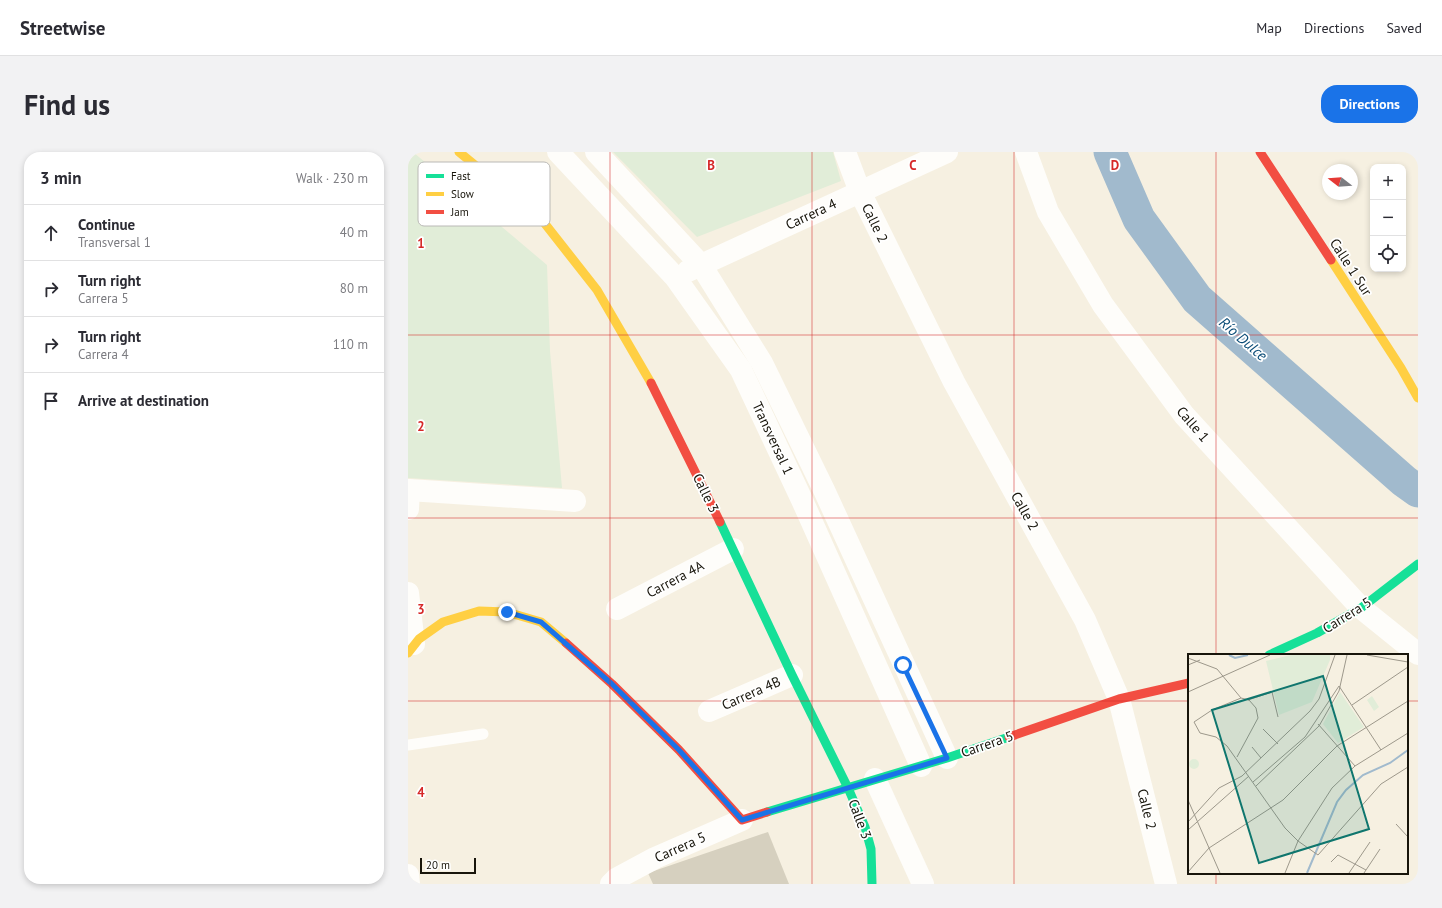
<!DOCTYPE html>
<html lang="en">
<head>
<meta charset="utf-8">
<style>
	:root { --surface:#fff; --page:#f2f2f3; --text:#2b2b33; --muted:#7c7c81; --line:#e1e1e2; --accent:#1a73e8 }
	body { margin:0; font-family:"PT Sans",sans-serif; background:var(--page); color:var(--text) }
	.controls { position:absolute; right:12px; top:12px; display:grid; overflow:hidden; border-radius:8px; box-shadow:0 2px 6px #0003 }
	.controls button { width:36px; height:36px; display:grid; place-items:center; padding:0; border:0; border-bottom:1px solid var(--line); background:var(--surface); color:var(--text); font:20px sans-serif }
	.compass { position:absolute; left:914px; top:12px; width:36px; height:36px; border-radius:50%; background:var(--surface); box-shadow:0 2px 6px #0003; rotate:287deg }
	.scale { position:absolute; left:12px; bottom:10px; width:56px; box-sizing:border-box; padding-left:4px; border:2px solid #18150b; border-top:0; font-size:11px; line-height:14px; white-space:nowrap; color:#18150b; -webkit-text-stroke:3px #fff; paint-order:stroke }
	.stop { position:absolute; width:12px; height:12px; margin:-9px; border:3px solid #1a73e8; border-radius:50%; background:#fff }
	.stop.end { background:#1a73e8; border-color:#fff; box-shadow:0 1px 4px #0008 }
	.list { margin:0; padding:0; list-style:none }
	h2 { display:flex; justify-content:space-between; align-items:center; height:52px; margin:0; padding:0 16px; font-size:17px }
	h2 small { font-size:13px; font-weight:400; color:var(--muted) }
	.list li { display:grid; grid-template-columns:26px 1fr auto; gap:12px; align-items:center; box-sizing:border-box; height:56px; padding:0 16px; border-top:1px solid var(--line) }
	.list b { display:block; font-size:15px; white-space:nowrap }
	.list p { margin:0; font-size:13px; white-space:nowrap; color:var(--muted) }
	.list em { font-size:13px; font-style:normal; color:var(--muted) }
	.icon { flex:none; width:22px; height:22px; fill:none; stroke:currentColor; stroke-width:2; stroke-linecap:round; stroke-linejoin:round }
	.map { position:relative; flex:none; width:1010px; height:732px; overflow:hidden; border-radius:16px }
	header { display:flex; align-items:center; gap:24px; box-sizing:border-box; height:56px; padding:0 20px; background:var(--surface); border-bottom:1px solid var(--line) }
	header strong { font-size:19px }
	nav { display:flex; gap:22px; margin-inline-start:auto; font-size:14px }
	.intro { display:flex; align-items:center; justify-content:space-between; box-sizing:border-box; height:96px; padding:0 24px }
	h1 { margin:0; font-size:28px }
	.button { padding:10px 18px; border-radius:16px; background:var(--accent); color:#fff; font-size:14px; font-weight:700 }
	main { display:flex; gap:24px; padding:0 24px }
	aside { flex:1; background:var(--surface); border-radius:16px; box-shadow:0 2px 6px #0003 }
	.map>svg:first-child { display:block }
	.green { fill:#e1edd8 }
	.lines { fill:none; stroke-linecap:round; stroke-linejoin:round }
	.river { stroke:#a1bacd; stroke-width:33 }
	.building { fill:#d6d0bf }
	.lane { stroke:#fefdfa; stroke-width:11 }
	.street { stroke:#fefdfa; stroke-width:22 }
	.fast { stroke:#16e098; stroke-width:9 }
	.slow { stroke:#ffcf43; stroke-width:9 }
	.jam { stroke:#f24e42; stroke-width:9 }
	.route { stroke:#1a73e8; stroke-width:5 }
	.grid { fill:none; stroke:#d62828; stroke-width:1; stroke-opacity:0.55 }
	.labels { text-anchor:middle; stroke-width:3.5; stroke-linejoin:round; paint-order:stroke }
	.street-label { font-size:14px; fill:#18150b; stroke:#fff }
	.water-label { font-size:15px; font-style:italic; fill:#0a4c77; stroke:#fff }
	.inset-river { fill:none; stroke:#a1bacd; stroke-width:2 }
	.inset-road { fill:none; stroke:#9d988b; stroke-width:1 }
	.view { fill:#0f766e; fill-opacity:0.15; stroke:#0f766e; stroke-width:2 }
	.inset-edge { fill:none; stroke:#18150b; stroke-width:2 }
	.key { fill:#fff; stroke:#bab9b6; stroke-width:1 }
	.key-label { font-size:11px; fill:#18150b }
	.grid-label { font-size:13px; text-anchor:middle; font-weight:bold; fill:#d62828; stroke:#fff; stroke-width:3.5; stroke-linejoin:round; paint-order:stroke }
</style>
</head>
<body>
<header>
<strong>Streetwise</strong>
<nav><a>Map</a><a>Directions</a><a>Saved</a></nav>
</header>
<div class="intro"><h1>Find us</h1><a class="button">Directions</a></div>
<main>
<aside>
<h2>3 min<small>Walk · 230 m</small></h2>
<ul class="list">
<li><svg class="icon" aria-label="ahead" viewBox="0 0 24 24"><path d="M12 20V5M6 11l6-6 6 6"/></svg><div><b>Continue</b><p>Transversal 1</p></div><em>40 m</em></li>
<li><svg class="icon" aria-label="right" viewBox="0 0 24 24"><path d="M7 20v-9h11M14 6l5 5-5 5"/></svg><div><b>Turn right</b><p>Carrera 5</p></div><em>80 m</em></li>
<li><svg class="icon" aria-label="right" viewBox="0 0 24 24"><path d="M7 20v-9h11M14 6l5 5-5 5"/></svg><div><b>Turn right</b><p>Carrera 4</p></div><em>110 m</em></li>
<li><svg class="icon" aria-label="arrive" viewBox="0 0 24 24"><path d="M6 21V4h12l-3 4 3 4H6"/></svg><div><b>Arrive at destination</b></div></li>
</ul>
</aside>
<div class="map">
<svg width="1010" height="732" viewBox="0 0 1010 732">
	<rect width="100%" height="100%" fill="#f6f0e1"/>
	<g class="green">
		<polygon points="0,0 5,0 139,113 142,199 154,336 0,326"/>
		<polygon points="205,0 425,0 433,29 289,85"/>
	</g>
	<g class="lines">
		<polyline class="river" points="702,0 731,67 789,147 996,329 1010,339"/>
	</g>
	<polygon class="building" points="360,680 381,732 245,732 240,721"/>
	<g class="lines">
		<polyline class="lane" points="0,593 75,582"/>
		<g class="street">
			<polyline points="150,0 267,125 333,218 394,348 513,614"/>
			<polyline points="188,0 293,113 354,211 416,338 539,606"/>
			<polyline points="437,0 452,40 546,230 677,468 711,547 758,732"/>
			<polyline points="618,0 640,60 695,153 776,263 953,456 1010,502"/>
			<polyline points="280,119 539,0"/>
			<polyline points="0,357 1,338 167,349"/>
			<polyline points="0,441 6,492"/>
			<polyline points="209,457 325,397"/>
			<polyline points="301,559 384,523"/>
			<polyline points="467,627 515,732"/>
			<polyline points="0,723 1,732"/>
			<polyline points="203,732 208,727 247,706 334,668"/>
		</g>
		<g class="fast">
			<polyline points="312,370 384,523 440,636 457,675 463,697 464,732"/>
			<polyline points="861,503 909,481 953,456 1010,412"/>
			<polyline points="359,660 539,606 601,585"/>
		</g>
		<g class="slow">
			<polyline points="51,0 134,68 189,138 243,231"/>
			<polyline points="923,108 993,216 1010,246"/>
			<polyline points="0,501 11,487 35,470 71,459 99,460 133,470 158,491"/>
		</g>
		<g class="jam">
			<polyline points="852,0 923,108"/>
			<polyline points="243,231 312,370"/>
			<polyline points="158,491 204,532 271,598 334,668 359,660"/>
			<polyline points="601,585 711,547 781,531"/>
		</g>
	</g>
	<g class="lines">
		<polyline class="route" points="99,460 133,470 204,532 271,598 334,668 539,606 495,513"/>
	</g>
	<path class="grid" d="M202,0V732M404,0V732M606,0V732M808,0V503M0,183H1010M0,366H1010M0,549H781M999,549H1010M808,721V732"/>
	<g class="labels">
		<g class="street-label">
			<text transform="translate(403 62) rotate(-25)" y="5">Carrera 4</text>
			<text transform="translate(467 71) rotate(64)" y="5">Calle 2</text>
			<text transform="translate(943 115) rotate(57)" y="5">Calle 1 Sur</text>
			<text transform="translate(785 272) rotate(49)" y="5">Calle 1</text>
			<text transform="translate(365 286) rotate(65)" y="5">Transversal 1</text>
			<text transform="translate(298 341) rotate(64)" y="5">Calle 3</text>
			<text transform="translate(617 359) rotate(61)" y="5">Calle 2</text>
			<text transform="translate(267 427) rotate(-28)" y="5">Carrera 4A</text>
			<text transform="translate(939 463) rotate(-32)" y="5">Carrera 5</text>
			<text transform="translate(343 541) rotate(-24)" y="5">Carrera 4B</text>
			<text transform="translate(579 592) rotate(-19)" y="5">Carrera 5</text>
			<text transform="translate(739 657) rotate(76)" y="5">Calle 2</text>
			<text transform="translate(452 667) rotate(69)" y="5">Calle 3</text>
			<text transform="translate(272 695) rotate(-24)" y="5">Carrera 5</text>
		</g>
		<g class="water-label">
			<text transform="translate(835 187) rotate(41)" y="5">Río Dulce</text>
		</g>
	</g>
	<g transform="translate(780 502)">
		<rect width="220" height="220" fill="#f6f0e1"/>
		<path d="M103,1H142V6L124,48L91,61L78,7ZM152,38L176,73L150,89L135,70ZM184,42L191,53L186,57L179,46ZM1 110a5 5 0 1 1 10 0a5 5 0 1 1-10 0Z" fill="#e1edd8"/>
		<path class="inset-river" d="M41,1L47,4L60,1M119,219L149,148L158,136L175,121L202,109L220,96"/>
		<path class="inset-road" d="M179,1L220,8M0,4L29,15L53,44L61,46L68,54L70,64L49,103M0,11L12,6M151,32L193,96M0,38L82,1M53,44L24,56L6,68L12,79L28,83L39,92L97,174L110,187L130,201L193,130L220,113M60,46L84,38L90,63M164,51L220,13M130,70L167,112M75,75L90,90M64,93L73,104M65,128L117,83L151,32M68,132L131,72L151,37L159,1M0,146L32,219M0,168L31,134L54,122L122,57L131,45L147,1M208,170L220,183M0,176L61,122M143,208L150,201L178,216M0,218L21,194L95,146L149,92L220,47M97,219L110,187L144,134L167,112L220,79M161,219L182,188M176,219L192,195"/>
		<path class="view" d="M135,22L181,175L71,209L24,56Z"/>
		<rect width="220" height="220" class="inset-edge"/>
	</g>
	<rect x="10" y="10" width="132" height="64" rx="6" class="key"/>
	<rect x="18" y="22" width="18" height="4" fill="#16e098"/>
	<rect x="18" y="40" width="18" height="4" fill="#ffcf43"/>
	<rect x="18" y="58" width="18" height="4" fill="#f24e42"/>
	<g class="key-label">
		<text x="43" y="28">Fast</text>
		<text x="43" y="46">Slow</text>
		<text x="43" y="64">Jam</text>
	</g>
	<g class="grid-label">
		<text x="303" y="18">B</text>
		<text x="505" y="18">C</text>
		<text x="707" y="18">D</text>
		<text x="13" y="96">1</text>
		<text x="13" y="279">2</text>
		<text x="13" y="462">3</text>
		<text x="13" y="645">4</text>
	</g>
</svg>
<div class="controls">
<button>+</button>
<button>−</button>
<button><svg class="icon" aria-label="locate" viewBox="0 0 24 24"><circle cx="12" cy="12" r="6"/><path d="M12 2v4M12 18v4M2 12h4M18 12h4"/></svg></button>
</div>
<svg class="compass" viewBox="-18 -18 36 36"><path d="M0-13l5 13h-10z" fill="#e53935"/><path d="M0 13l5-13h-10z" fill="#7c7c81"/></svg>
<div class="scale">20 m</div>
<div class="stop" style="left:495px;top:513px"></div>
<div class="stop end" style="left:99px;top:460px"></div>
</div>
</main>
</body>
</html>
